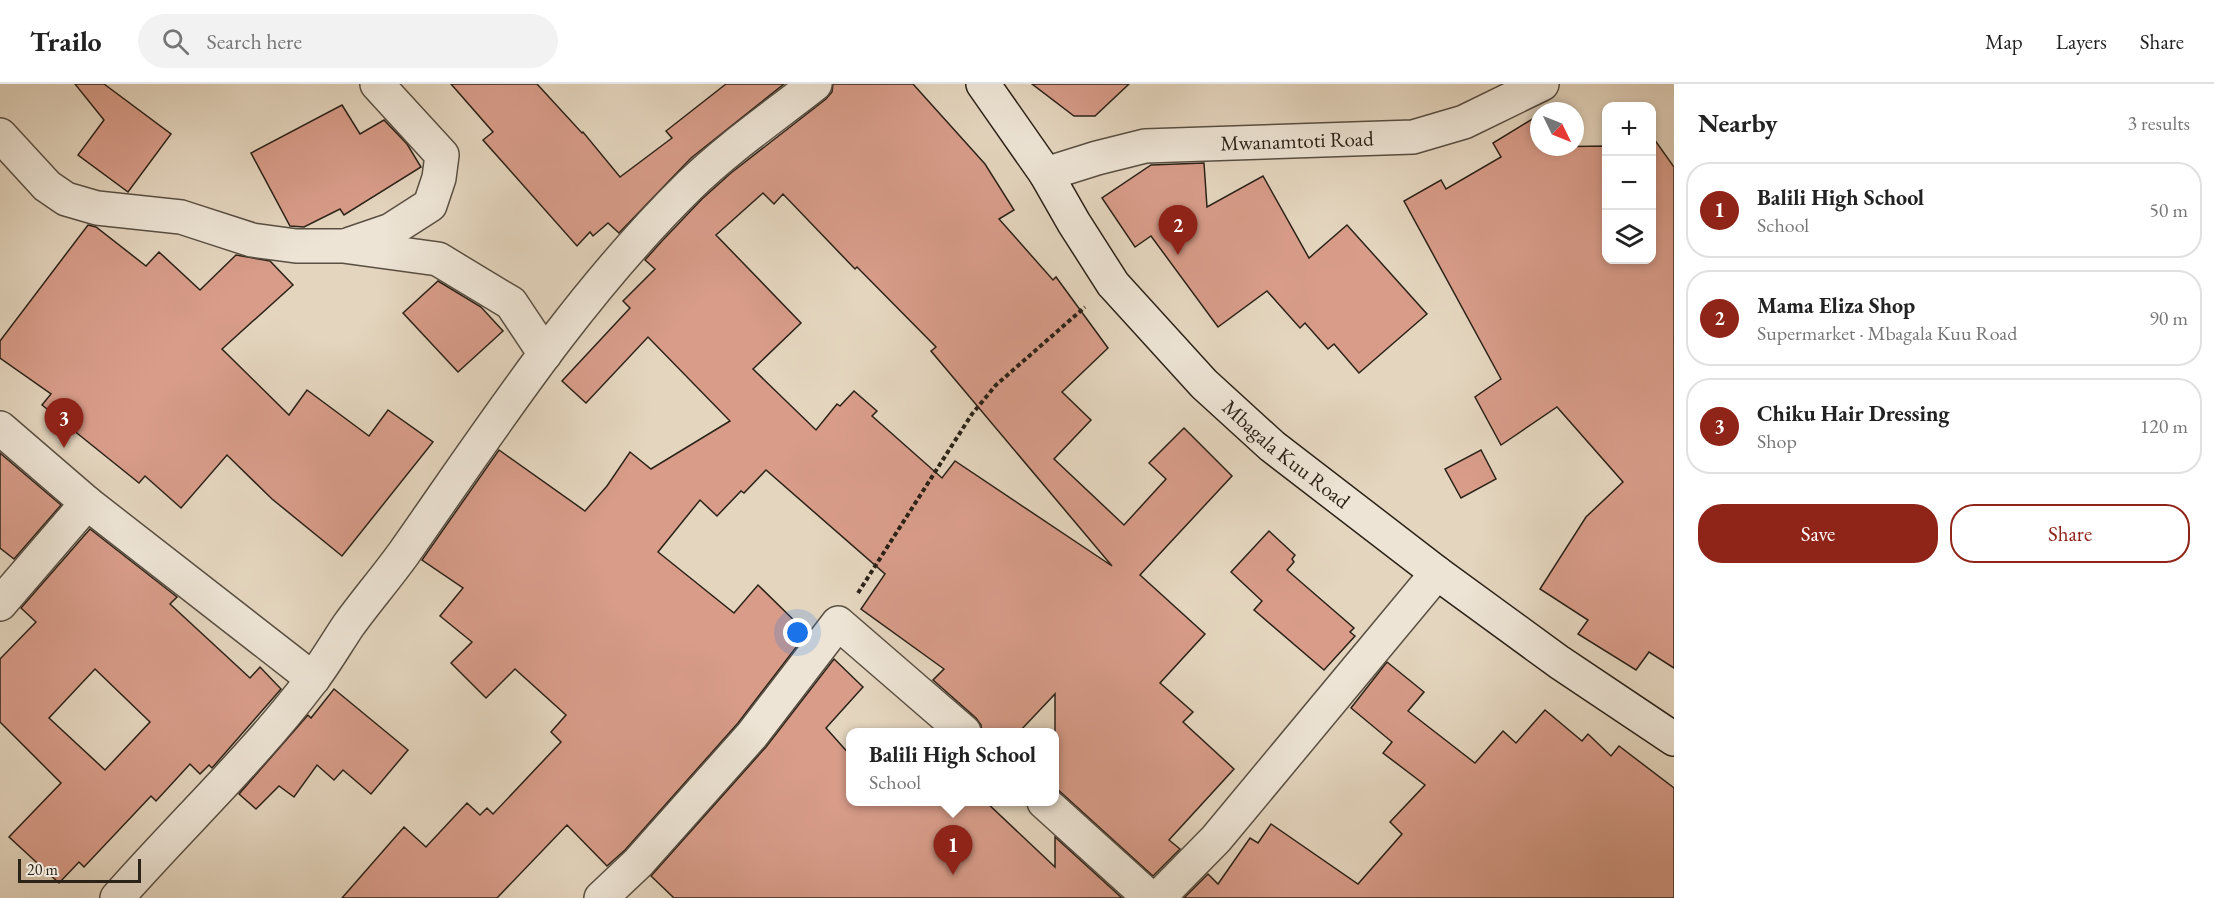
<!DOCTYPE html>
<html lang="en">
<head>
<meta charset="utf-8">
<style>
	:root { --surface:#fff; --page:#f2f2f2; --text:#222; --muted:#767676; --line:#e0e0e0; --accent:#8f2418 }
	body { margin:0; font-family:"EB Garamond",serif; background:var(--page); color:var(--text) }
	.controls { position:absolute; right:18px; top:18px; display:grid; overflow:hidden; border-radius:12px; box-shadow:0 3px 9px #0003 }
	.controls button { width:54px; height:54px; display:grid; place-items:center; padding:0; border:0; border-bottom:2px solid var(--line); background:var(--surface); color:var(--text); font:30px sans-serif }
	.compass { position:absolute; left:1530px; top:18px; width:54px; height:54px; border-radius:50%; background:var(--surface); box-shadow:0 3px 9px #0003; rotate:133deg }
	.scale { position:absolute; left:18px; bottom:15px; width:123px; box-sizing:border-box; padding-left:6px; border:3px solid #2b2218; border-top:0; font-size:16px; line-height:21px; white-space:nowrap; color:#2b2218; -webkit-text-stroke:4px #ede4d5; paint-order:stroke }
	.you { position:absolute; left:798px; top:549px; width:21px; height:21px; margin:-15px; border:4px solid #fff; border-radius:50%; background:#1a73e8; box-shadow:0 0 0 9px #1a73e833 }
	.badge { display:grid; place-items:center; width:39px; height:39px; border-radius:50%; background:var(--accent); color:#fff; font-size:20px; font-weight:700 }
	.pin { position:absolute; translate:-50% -50px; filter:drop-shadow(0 2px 3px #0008) }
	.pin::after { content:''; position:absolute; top:32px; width:21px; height:18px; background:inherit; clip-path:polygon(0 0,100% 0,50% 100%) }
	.popup { position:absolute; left:846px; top:644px; width:213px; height:78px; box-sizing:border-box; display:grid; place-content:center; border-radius:12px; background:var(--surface); filter:drop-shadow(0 2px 4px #0005); font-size:20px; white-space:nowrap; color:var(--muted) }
	.popup b { font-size:22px; color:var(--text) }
	.popup::after { content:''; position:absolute; left:50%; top:100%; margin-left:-12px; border:12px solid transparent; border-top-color:var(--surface) }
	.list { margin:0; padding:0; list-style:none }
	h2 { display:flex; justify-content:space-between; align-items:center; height:78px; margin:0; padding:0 24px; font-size:26px }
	h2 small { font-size:20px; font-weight:400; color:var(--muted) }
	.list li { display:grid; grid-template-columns:39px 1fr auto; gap:18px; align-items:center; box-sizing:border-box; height:96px; margin:0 12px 12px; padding:0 12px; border:2px solid var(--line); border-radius:24px }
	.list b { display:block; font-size:22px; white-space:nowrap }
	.list p { margin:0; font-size:20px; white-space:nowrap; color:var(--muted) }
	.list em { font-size:20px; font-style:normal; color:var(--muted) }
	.actions { display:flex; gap:12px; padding:18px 24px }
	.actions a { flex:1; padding:14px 0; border:2px solid var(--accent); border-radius:24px; text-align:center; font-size:21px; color:var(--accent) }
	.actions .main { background:var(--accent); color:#fff }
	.icon { flex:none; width:33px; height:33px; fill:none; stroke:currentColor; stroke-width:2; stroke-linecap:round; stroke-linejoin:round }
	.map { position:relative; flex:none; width:1674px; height:814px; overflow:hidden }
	header { display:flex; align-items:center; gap:36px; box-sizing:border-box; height:84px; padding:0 30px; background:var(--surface); border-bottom:2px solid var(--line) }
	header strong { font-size:28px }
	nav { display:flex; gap:33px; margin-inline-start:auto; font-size:21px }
	.search { width:420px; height:54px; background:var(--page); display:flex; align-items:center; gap:15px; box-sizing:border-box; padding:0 21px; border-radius:33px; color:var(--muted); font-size:22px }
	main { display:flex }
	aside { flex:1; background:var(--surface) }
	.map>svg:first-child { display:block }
	.building { fill:#d89c89; stroke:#2b2218; stroke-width:1.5; fill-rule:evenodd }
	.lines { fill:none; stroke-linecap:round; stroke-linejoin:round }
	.street-casing { stroke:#594f42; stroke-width:36 }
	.secondary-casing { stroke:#2b2218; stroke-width:36 }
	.path { stroke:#2b2218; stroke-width:4; stroke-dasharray:4.5 3; stroke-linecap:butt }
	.street { stroke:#ede4d5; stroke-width:33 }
	.secondary { stroke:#ede4d5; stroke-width:33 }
	.labels { text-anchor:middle; stroke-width:4.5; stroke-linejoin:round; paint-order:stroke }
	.street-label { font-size:21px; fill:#2b2218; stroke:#ede4d5 }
</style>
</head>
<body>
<header>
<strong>Trailo</strong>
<div class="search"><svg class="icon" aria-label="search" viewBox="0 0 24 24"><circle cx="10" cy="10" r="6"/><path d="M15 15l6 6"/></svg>Search here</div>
<nav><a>Map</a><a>Layers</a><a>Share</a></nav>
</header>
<main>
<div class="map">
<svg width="1674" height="814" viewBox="0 0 1674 814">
	<rect width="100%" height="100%" fill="#e4d5be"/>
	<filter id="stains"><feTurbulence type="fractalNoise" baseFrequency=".00333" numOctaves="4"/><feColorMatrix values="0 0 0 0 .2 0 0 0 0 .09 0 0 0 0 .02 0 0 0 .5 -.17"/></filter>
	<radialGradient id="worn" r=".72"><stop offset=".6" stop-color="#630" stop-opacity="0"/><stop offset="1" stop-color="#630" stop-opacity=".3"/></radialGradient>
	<g class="building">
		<polygon points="75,0 104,0 171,50 128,108 78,71 104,36"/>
		<polygon points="451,0 537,0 582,49 583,48 620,93 672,54 666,47 726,0 784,0 691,74 619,149 608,139 593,152 590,148 577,162 483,56 493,48"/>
		<path d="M833,0H913L985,80L1014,126L999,135L1053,196L1056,193L1108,264L1062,308L1091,336L1054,375L1124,441L1166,395L1149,379L1184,344L1232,392L1140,491L1205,550L1160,599L1193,628L1183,638L1234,685L1169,756L1180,765L1153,792L1055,703V610L1019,648H982L981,641L976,634L933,596L944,585L861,525L885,490L766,386L744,409L741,407L717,432L700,416L658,468L734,529L758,501L807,549L738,639L625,766L607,782L567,741L497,814H342L404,743L426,763L467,719L480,731L487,724L493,730L561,658L551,648L566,631L515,585L486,614L451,579L472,558L440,532L463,504L422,476L499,366L585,427L607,402L630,368L651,385L730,337L648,253L586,319L562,297L630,224L623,217L655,185L645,176L662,157L702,115L731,89L826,15L832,8ZM763,109L774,120L783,110L855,185L857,183L936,263L931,267L1112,482L955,377L942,394L872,332L877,327L854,307L840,322L837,320L816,346L753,285L801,239L716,151Z"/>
		<polygon points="1032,0 1129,0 1095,32 1074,32"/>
		<polygon points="342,21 360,50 384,36 407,60 421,83 344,131 340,125 304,143 290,142 251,69"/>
		<polygon points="1534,34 1539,43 1539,63 1606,62 1606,176 1652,176 1652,52 1674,83 1674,584 1649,568 1636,586 1578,550 1588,536 1540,505 1586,433 1623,398 1557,323 1501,361 1475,313 1501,295 1404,117 1441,96 1446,105 1501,73 1493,59"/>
		<polygon points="1204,79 1207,123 1263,92 1309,174 1347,141 1427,230 1359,289 1334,260 1328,265 1305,239 1300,244 1267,207 1218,243 1151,152 1135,163 1102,114 1151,81"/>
		<polygon points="88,141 96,143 146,182 159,168 200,206 236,171 270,177 293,201 222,265 289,331 307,306 369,352 388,326 433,358 342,472 272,415 227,371 181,424 145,392 139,399 42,321 51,310 0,274 0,257"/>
		<polygon points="438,197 481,223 503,247 458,288 403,229"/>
		<polygon points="1481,366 1496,395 1461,414 1445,385"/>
		<polygon points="0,369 61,421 14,475 0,464"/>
		<path d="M90,445L177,513L170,520L250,594L260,583L281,605L212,684L209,681L200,690L190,680L156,717L151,712L84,783L79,778L59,799L9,753L61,699L0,638V575L36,538L21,524ZM95,585L150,638L105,686L49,634Z"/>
		<polygon points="1269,447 1295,471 1292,475 1294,478 1287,486 1354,544 1350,548 1355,552 1324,586 1254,526 1262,517 1231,488"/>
		<polygon points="834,575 863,603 826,644 851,672 851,717 985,717 1055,783 1055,753 1122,814 674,814 651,792 766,663"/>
		<polygon points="1387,578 1424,608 1408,627 1475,679 1503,647 1516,659 1545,626 1582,657 1588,650 1611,672 1619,662 1674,704 1674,814 1184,814 1208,790 1218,800 1250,754 1258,759 1271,740 1358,800 1402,750 1390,738 1425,701 1383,669 1392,658 1351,624"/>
		<polygon points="334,605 408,666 371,710 343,686 334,696 317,681 294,713 279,702 256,725 239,710 308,631 311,634"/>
	</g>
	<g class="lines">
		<defs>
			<g id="street">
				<polyline points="0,51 47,102 66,115 97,124 181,133 252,156 296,162 343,162 438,175 511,219 545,270"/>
				<path id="s1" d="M1046,90L1097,74L1145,62L1413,53L1464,38L1542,0"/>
				<polyline points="350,160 391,146 430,121 439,94 442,71 377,0"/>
				<polyline points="0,344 87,419 313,595"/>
				<polyline points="0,520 87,419"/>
				<polyline points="1044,718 1150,814"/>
				<path d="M117,814C181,741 253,674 312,596C325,579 336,560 348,542C366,517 386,494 404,469C493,342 578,211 689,102C728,64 773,33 815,0"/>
				<polyline points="601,814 638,779 752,651 838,539 964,648"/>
				<polyline points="1158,814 1216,755 1437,489"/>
			</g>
			<g id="secondary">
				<path id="s2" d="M983,0L1046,90L1074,139L1113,200L1204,300L1272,362L1437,489L1559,578L1674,655"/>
			</g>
		</defs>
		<use href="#street" class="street-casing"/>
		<use href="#secondary" class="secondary-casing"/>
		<polyline class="path" points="858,509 972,330 996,301 1085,223"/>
		<use href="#street" class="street"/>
		<use href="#secondary" class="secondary"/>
	</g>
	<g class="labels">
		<g class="street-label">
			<text dy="7" stroke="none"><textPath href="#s1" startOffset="255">Mwanamtoti Road</textPath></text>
			<text dy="7" stroke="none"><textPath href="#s2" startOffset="482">Mbagala Kuu Road</textPath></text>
		</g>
	</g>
	<rect width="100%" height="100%" filter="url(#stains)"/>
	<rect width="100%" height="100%" fill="url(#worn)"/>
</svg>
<div class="controls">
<button>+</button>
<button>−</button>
<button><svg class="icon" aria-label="layers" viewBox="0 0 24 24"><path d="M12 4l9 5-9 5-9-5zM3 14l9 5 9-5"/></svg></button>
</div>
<svg class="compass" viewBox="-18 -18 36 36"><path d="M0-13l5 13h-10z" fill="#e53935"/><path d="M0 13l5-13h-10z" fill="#767676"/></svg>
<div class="scale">20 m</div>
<div class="you"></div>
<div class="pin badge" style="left:953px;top:791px">1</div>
<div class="popup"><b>Balili High School</b>School</div>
<div class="pin badge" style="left:1178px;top:171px">2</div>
<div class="pin badge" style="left:64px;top:364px">3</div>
</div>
<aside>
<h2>Nearby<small>3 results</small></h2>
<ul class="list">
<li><span class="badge">1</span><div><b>Balili High School</b><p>School</p></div><em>50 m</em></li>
<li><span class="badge">2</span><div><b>Mama Eliza Shop</b><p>Supermarket · Mbagala Kuu Road</p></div><em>90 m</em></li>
<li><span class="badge">3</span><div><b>Chiku Hair Dressing</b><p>Shop</p></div><em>120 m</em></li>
</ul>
<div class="actions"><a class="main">Save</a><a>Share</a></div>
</aside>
</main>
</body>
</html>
